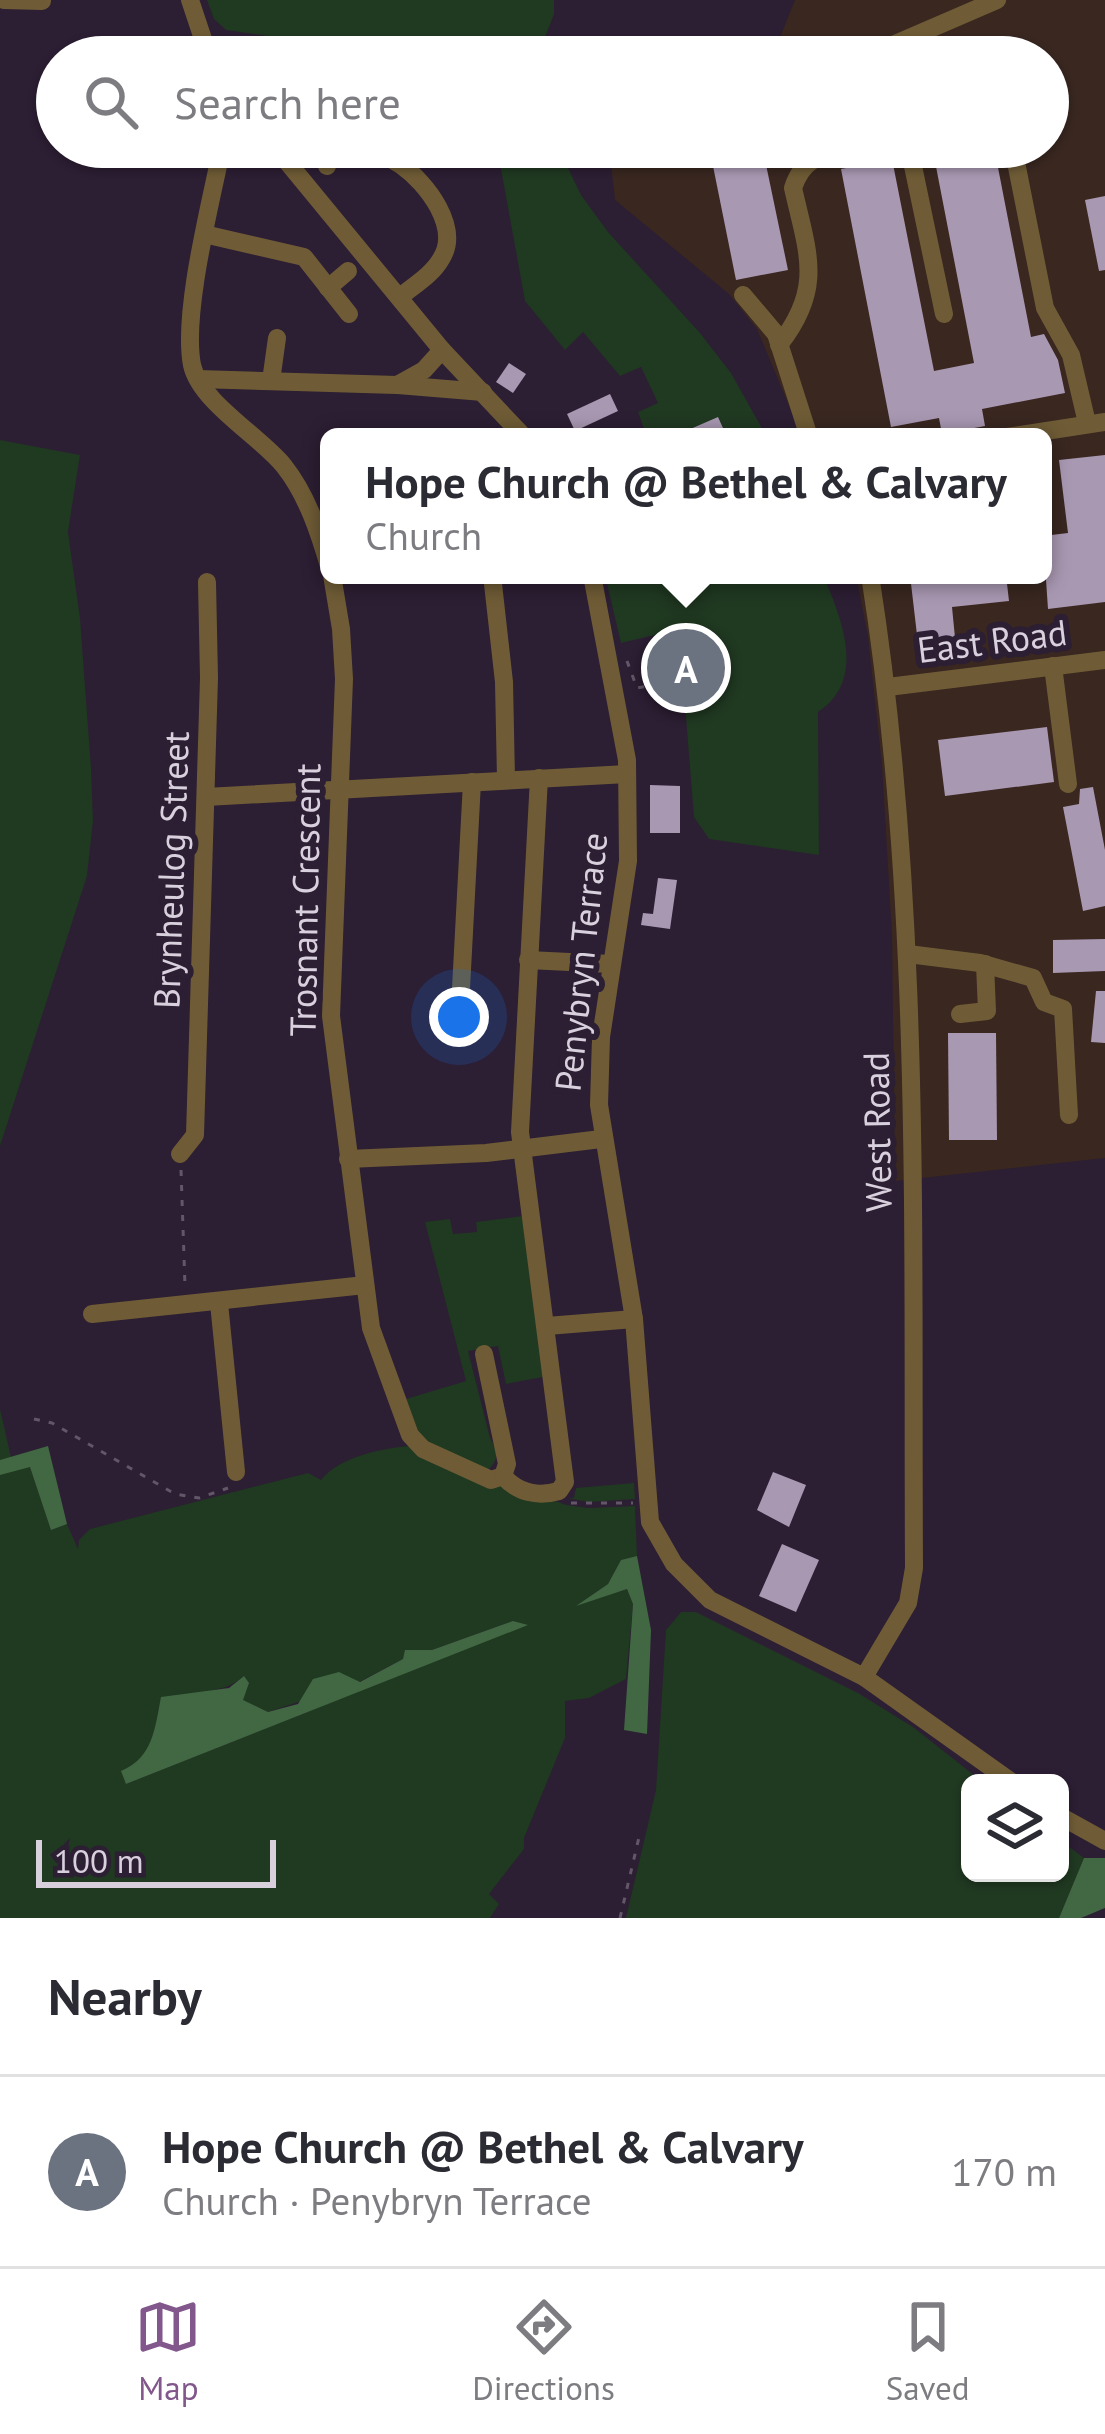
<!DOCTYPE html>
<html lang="en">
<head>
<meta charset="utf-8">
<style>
	:root { --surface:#fff; --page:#f7f7f7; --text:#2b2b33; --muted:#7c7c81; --line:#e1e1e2; --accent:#82578c }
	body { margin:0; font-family:"PT Sans",sans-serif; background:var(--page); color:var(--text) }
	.controls { position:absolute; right:36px; bottom:36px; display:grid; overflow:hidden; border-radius:18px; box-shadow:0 3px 9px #0004 }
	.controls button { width:108px; height:108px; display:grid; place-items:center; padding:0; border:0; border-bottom:3px solid var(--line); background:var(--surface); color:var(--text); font:60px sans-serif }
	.scale { position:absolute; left:36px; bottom:30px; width:240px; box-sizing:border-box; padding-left:12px; border:6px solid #d9d0de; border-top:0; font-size:33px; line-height:42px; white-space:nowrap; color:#d9d0de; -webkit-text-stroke:9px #2c1e33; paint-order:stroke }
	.you { position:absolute; left:459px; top:1017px; width:42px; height:42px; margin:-30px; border:9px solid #fff; border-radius:50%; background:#1a73e8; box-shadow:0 0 0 18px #1a73e833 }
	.badge { display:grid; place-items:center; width:78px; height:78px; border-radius:50%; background:var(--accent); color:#fff; font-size:39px; font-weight:700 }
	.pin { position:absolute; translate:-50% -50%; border:6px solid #fff; box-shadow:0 3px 12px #0006 }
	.popup { position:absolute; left:320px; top:428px; width:732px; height:156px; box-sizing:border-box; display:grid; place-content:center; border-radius:18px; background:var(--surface); filter:drop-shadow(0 3px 9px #0005); font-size:39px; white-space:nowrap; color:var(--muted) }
	.popup b { font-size:45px; color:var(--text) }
	.popup::after { content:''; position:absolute; left:50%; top:100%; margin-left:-24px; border:24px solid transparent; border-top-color:var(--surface) }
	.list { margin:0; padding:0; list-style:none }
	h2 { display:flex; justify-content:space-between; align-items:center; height:156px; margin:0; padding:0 48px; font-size:51px }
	h2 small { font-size:39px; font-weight:400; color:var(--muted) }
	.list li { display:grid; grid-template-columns:78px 1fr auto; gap:36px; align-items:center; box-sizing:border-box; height:192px; padding:0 48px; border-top:3px solid var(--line) }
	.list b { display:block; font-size:45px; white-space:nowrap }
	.list p { margin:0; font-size:39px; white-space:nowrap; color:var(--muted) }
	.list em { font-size:39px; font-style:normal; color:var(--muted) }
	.icon { flex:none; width:66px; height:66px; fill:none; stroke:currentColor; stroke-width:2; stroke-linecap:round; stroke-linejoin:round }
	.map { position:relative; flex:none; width:1105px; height:1918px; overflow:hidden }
	.search { position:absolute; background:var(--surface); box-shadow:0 3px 9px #0004; left:36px; right:36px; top:36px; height:132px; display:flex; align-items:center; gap:30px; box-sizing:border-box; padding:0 42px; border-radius:66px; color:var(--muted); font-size:45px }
	.sheet { height:348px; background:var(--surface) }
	nav { display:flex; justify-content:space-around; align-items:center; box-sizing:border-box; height:168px; border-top:3px solid var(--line); background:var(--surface); font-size:33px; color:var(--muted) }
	nav a { display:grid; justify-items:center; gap:6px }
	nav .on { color:var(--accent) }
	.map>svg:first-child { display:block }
	.industrial { fill:#392720 }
	.green { fill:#203921; fill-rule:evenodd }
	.forest { fill:#416843 }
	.building { fill:#a998b2 }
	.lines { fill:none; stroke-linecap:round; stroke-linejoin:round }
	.path { stroke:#625668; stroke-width:3; stroke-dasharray:6 9; stroke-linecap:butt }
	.minor { stroke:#6f5c36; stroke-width:18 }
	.labels { text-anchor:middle; stroke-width:12; stroke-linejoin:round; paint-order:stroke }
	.street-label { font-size:36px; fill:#d9d0de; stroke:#2c1e33 }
</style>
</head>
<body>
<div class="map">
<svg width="1105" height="1918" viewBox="0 0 1105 1918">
	<rect width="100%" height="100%" fill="#2c1e33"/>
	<polygon class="industrial" points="795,0 1105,0 1105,1158 895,1181 892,935 882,766 868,637 856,575 1043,575 1043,437 802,437 757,329 729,294 615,200 609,147 1048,147 1048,57 772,57"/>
	<g class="green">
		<polygon points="207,0 554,0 554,14 542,45 527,57 418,57 226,30 214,19"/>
		<polygon points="497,147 558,147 581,195 608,232 700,333 731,373 767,437 647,437 638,412 658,403 641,367 620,376 583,332 565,350 525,301"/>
		<polygon points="0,440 80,455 68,532 80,618 91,768 93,821 87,876 0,1146"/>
		<path d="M605,575H823C842,619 867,680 818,712L819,855L709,839L694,817L683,680L691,679L688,627L621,643Z"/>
		<path d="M523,1216L548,1376L506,1384L498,1346L468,1351L490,1438C497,1450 500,1458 489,1469C469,1469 431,1453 420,1436C413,1426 410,1411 406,1399L466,1381L425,1222L450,1219L453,1234L477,1232L476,1222Z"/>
		<path d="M0,1409L14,1470L30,1466L51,1529L67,1524L78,1549L79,1540L90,1529L308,1473L321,1480C339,1457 382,1448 410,1446L566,1505L588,1508L635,1506L637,1556L621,1560L608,1584L581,1603L627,1589L633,1604L626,1679L589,1698L565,1701V1738L524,1838V1849L489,1894L499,1904L490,1918H0ZM513,1621L526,1625L126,1784C143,1754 171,1713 201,1695C217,1686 225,1692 244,1676L242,1700L268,1712L359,1682L403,1659L406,1650H432Z"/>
		<polygon points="634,1483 635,1499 588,1502 568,1498 574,1498 576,1488"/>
		<polygon points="681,1612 696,1612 858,1693 913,1727 984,1783 970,1783 970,1873 1060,1873 1060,1840 1084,1858 1059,1918 626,1918 656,1790 666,1630"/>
	</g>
	<g class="forest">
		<polygon points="48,1446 67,1524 51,1530 30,1467 0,1475 0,1460"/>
		<polygon points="637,1556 651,1630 647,1734 624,1730 633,1604 627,1589 576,1606 608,1584 621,1560"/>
		<path d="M513,1621L528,1625L126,1784L121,1771C153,1758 155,1728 161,1697L229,1688L244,1676L249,1683L243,1700L268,1712L298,1704L313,1679L339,1672L360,1682L403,1659L405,1650H432Z"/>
		<polygon points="1084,1858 1105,1858 1105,1908 1081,1918 1059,1918"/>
	</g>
	<g class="building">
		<polygon points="953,147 994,147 1031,337 1044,334 1058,360 1065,393 982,409 985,426 942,434 939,418 891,427 841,169 892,159 934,371 974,363 933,151"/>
		<polygon points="764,155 788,270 736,280 713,166"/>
		<polygon points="1105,196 1105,270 1099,271 1085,200"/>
		<polygon points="509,363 526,374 513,393 496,382"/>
		<polygon points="610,394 618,411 575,431 567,414"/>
		<polygon points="718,417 727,437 672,437"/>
		<polygon points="1105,455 1105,602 1048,609 1043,536 1068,533 1059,460"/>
		<polygon points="910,575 1006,575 1009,601 952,607 956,648 919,652"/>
		<polygon points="685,627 691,679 672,682 666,634"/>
		<polygon points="1047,727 1054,782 945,796 938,740"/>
		<polygon points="650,785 680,786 680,833 650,833"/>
		<polygon points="1093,787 1105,850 1105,906 1083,911 1063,807 1079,804 1080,789"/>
		<polygon points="658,878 677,880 670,929 641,925 643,913 653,914"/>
		<polygon points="1105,939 1105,971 1053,973 1053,940"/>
		<polygon points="1096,991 1105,991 1105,1043 1091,1042"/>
		<polygon points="948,1033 996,1033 997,1140 949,1140"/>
		<polygon points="773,1472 806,1485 789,1527 757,1510"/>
		<polygon points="782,1544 819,1560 796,1612 759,1596"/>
	</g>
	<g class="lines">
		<g class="path">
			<polyline points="627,661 637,688 648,686 651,651 658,650 669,678"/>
			<polyline points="181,1170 185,1286"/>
			<polyline points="34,1419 52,1423 175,1494 199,1498 228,1488"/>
			<polyline points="571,1503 633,1503"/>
			<polyline points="620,1918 640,1833"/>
		</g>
		<g class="minor">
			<polyline points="4,0 42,1"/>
			<polyline points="190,0 209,57"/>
			<polyline points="865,57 997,0"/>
			<path d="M222,147C211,202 182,313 192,365C200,402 261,437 284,466C307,495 319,532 329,566"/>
			<polyline points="275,147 442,350 524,437"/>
			<path d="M348,147C366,152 385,154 401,165C427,183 461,228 441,259C432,275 413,286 400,297"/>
			<polyline points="909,147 944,314"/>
			<polyline points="1013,147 1045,308 1071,355 1087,423"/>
			<polyline points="327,166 333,147"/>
			<polyline points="204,234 304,257 349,314"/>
			<polyline points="328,288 348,271"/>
			<polyline points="743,295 776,334 809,437"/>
			<path d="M779,345C824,288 808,254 793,188C802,160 820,154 847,147"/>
			<polyline points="198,379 397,385 424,370 442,350"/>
			<polyline points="271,381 277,338"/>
			<polyline points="398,385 483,392"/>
			<polyline points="1007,437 1105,422"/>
			<polyline points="332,575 341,629 344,679 331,1016 371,1328 410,1435 423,1449 491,1480 503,1476 507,1464 484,1354"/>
			<polyline points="492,575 504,682 506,779"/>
			<polyline points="592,575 627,760 628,861 601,1037 599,1105 634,1319 650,1522 674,1564 710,1600 864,1677 1013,1783"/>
			<polyline points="1053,666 1068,784"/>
			<polyline points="888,687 1105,660"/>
			<polyline points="206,797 627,774"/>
			<polyline points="908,954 980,963 1033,978 1044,1002 1063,1009 1069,1115"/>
			<polyline points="528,960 611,964"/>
			<polyline points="460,1007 472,782"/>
			<polyline points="960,1014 987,1011 985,964"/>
			<polyline points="180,1154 195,1135 209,678 207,582"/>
			<polyline points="348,1159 486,1153 601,1139"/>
			<polyline points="219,1303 236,1472"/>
			<polyline points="92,1314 365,1285"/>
			<polyline points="547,1326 634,1319"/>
			<path d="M503,1476C518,1493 538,1497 559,1491L565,1482L520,1132L539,778"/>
			<path d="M864,1677L908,1603L914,1568C912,1237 922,903 870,575"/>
			<polyline points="1060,1816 1105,1841"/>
		</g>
	</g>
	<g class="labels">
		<g class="street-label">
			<text transform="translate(992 641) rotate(-7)" y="13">East Road</text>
			<text transform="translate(171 870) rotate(-88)" y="13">Brynheulog Street</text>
			<text transform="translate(305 900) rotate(-89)" y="13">Trosnant Crescent</text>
			<text transform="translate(581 962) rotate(-84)" y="13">Penybryn Terrace</text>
			<text transform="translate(877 1132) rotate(-91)" y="13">West Road</text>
		</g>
	</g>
</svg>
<div class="controls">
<button><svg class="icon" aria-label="layers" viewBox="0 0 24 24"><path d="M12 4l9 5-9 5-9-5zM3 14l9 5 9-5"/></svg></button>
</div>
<div class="scale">100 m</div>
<div class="you"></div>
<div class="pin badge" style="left:686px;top:668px;background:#6b7280">A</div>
<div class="popup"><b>Hope Church @ Bethel &amp; Calvary</b>Church</div>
<div class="search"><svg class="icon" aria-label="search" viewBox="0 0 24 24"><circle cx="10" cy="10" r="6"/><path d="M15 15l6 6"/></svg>Search here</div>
</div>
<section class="sheet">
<h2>Nearby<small></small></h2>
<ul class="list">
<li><span class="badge" style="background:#6b7280">A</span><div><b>Hope Church @ Bethel &amp; Calvary</b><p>Church · Penybryn Terrace</p></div><em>170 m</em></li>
</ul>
</section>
<nav>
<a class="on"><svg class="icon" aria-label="map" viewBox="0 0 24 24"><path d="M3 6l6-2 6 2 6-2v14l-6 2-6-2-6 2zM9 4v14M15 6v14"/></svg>Map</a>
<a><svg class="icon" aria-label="directions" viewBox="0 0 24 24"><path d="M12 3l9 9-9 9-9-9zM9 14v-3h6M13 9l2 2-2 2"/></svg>Directions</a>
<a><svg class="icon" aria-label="saved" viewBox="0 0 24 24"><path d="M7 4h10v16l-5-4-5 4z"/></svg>Saved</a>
</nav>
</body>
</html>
